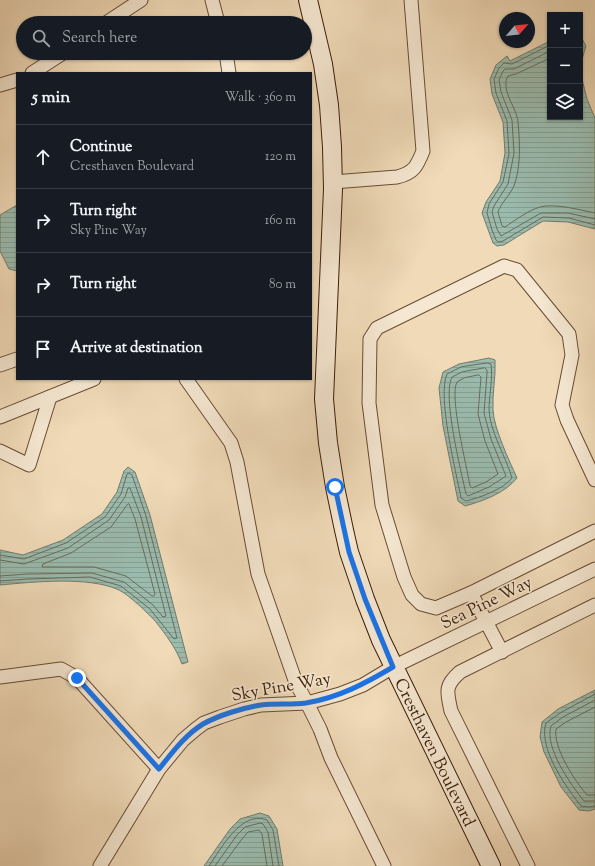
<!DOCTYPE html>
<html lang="en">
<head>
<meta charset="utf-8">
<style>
	:root { --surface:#171b24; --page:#20242c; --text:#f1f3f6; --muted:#9ea1a6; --line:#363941 }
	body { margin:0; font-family:"Sorts Mill Goudy",serif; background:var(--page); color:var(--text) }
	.controls { position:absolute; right:12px; top:12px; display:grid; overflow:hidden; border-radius:0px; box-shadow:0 1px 3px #0004 }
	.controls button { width:36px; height:36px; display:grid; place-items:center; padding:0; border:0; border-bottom:1px solid var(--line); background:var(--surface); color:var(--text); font:20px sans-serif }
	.compass { position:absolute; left:499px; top:12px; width:36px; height:36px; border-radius:50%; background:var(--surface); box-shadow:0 1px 3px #0004; rotate:62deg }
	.stop { position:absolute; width:12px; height:12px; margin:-9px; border:3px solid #1a73e8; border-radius:50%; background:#fff }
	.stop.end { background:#1a73e8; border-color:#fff; box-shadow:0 1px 4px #0008 }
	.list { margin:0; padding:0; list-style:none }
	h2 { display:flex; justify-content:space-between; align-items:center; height:52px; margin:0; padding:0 16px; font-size:17px }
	h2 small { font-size:13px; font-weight:400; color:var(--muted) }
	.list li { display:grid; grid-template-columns:26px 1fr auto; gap:12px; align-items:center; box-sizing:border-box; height:64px; padding:0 16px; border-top:1px solid var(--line) }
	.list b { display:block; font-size:15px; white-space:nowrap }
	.list p { margin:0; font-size:13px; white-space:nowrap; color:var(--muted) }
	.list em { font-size:13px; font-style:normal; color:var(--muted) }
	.icon { flex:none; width:22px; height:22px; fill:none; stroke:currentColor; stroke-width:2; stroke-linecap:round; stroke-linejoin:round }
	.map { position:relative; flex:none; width:595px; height:866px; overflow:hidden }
	.search { position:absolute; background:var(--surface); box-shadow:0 1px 3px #0004; left:16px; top:16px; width:296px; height:44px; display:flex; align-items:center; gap:10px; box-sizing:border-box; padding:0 14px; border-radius:22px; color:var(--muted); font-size:15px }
	.panel { position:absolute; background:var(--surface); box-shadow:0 1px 3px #0004; left:16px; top:72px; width:296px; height:308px; border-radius:0px }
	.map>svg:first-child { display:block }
	.water { fill:url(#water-rules); stroke:#747b6b }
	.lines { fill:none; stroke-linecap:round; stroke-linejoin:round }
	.shore { stroke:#6a6c5a; stroke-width:1 }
	.street-casing { stroke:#684c32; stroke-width:15 }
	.secondary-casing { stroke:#3b1c06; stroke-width:20 }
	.street { stroke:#f5e7d1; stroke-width:13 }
	.secondary { stroke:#f5e7d1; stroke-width:18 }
	.route { stroke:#1a73e8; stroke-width:5 }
	.labels { text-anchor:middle; stroke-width:3.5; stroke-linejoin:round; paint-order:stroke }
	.street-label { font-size:17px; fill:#3b1c06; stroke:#f5e7d1 }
</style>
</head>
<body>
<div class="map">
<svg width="595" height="866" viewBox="0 0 595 866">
	<defs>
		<pattern id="water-rules" width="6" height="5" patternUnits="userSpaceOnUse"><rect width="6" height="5" fill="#9abbae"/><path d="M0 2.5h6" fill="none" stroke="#86a094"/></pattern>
	</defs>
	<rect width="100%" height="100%" fill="#f0dab8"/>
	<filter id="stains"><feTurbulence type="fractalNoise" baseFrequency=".005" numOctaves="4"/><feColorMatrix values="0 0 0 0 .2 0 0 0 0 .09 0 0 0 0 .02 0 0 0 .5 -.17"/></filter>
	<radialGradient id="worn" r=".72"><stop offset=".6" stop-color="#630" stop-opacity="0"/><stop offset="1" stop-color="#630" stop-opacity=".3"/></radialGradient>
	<g class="water">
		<polygon points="580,35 586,46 580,66"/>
		<polygon points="550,41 550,117 580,117 580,71 587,99 595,118 595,229 568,222 543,221 504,245 497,246 493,243 482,213 486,202 500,181 505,153 503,122 492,94 490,79 496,65 507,56 510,61"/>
		<polygon points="17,205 17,271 9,269 0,251 0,215"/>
		<path d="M489,358L495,360C496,377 492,394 493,410C494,429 509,460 517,478C505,493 483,501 465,506L458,501L443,426L439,388L443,372L459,364Z"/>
		<path d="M128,467L135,472L150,515L188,662L182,664C176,648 166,635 156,622C148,613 129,595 119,590C89,576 33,582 0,585V550L23,555L63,540L102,514L117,492L124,471Z"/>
		<polygon points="595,690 595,809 589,811 579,810 561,787 544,752 540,737 542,722 558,709"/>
		<polygon points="260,813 269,816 277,829 283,866 204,866 230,829 240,819"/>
	</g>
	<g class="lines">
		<g class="shore">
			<polyline points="550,45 512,64 504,63 499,68 494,79 496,93 507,121 509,154 503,182 489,204 487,213 492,230 496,240 498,242 503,241 543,217 569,218 595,225"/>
			<polyline points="550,51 514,69 505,69 503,71 499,80 501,92 512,120 514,153 508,184 494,206 492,212 497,229 501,236 541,213 568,213 595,219"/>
			<path d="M550,58L516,74L508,76C500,90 517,108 518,122C520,143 521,166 514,186C510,195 501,203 498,212L502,226L505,227C514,221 529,210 540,207C555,203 580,210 595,213"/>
			<path d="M488,363L491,364C493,380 489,395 489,410C490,432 506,457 512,478C504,489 479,498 466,501L461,498C456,471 437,397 447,374L461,367Z"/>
			<path d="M485,368L487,370V373L484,413L491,439L506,476L489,487L468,496L466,494C461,471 442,395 452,377L462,372Z"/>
			<path d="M479,375L481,377L478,414L485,441L498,474L486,482L472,488L470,486C467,467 449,396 457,382L464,378Z"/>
			<polygon points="129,504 135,519 155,594 154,596 152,596 126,576 94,567 42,567 43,564 71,553 111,527 127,505"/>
			<polyline points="0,555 24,559 66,543 105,517 121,494 127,474 129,473 132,475 146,516 177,638 174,639 150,609 121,586 90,577 27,579 0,581"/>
			<polyline points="0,560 24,564 68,548 109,520 125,497 128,488 130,488 141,517 166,616 163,617 153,605 124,582 92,573 27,574 0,576"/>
			<path d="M595,694L560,713L546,723C538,748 566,787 581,806L589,807L595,806"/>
			<path d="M595,700L563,717L551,726C544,747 571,785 584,801H595"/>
			<path d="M595,707L566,722L556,729C553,748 575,781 587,795H595"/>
			<path d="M209,866C221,849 241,810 267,820L273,830L279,866"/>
			<polyline points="215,866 237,835 245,827 260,823 263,824 268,832 273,866"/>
			<polyline points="222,866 242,839 248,832 259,830 262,834 267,866"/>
		</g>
		<defs>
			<g id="street">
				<polyline points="212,0 218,23"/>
				<polyline points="106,23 141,0"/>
				<polyline points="226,53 229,73"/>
				<polyline points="32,73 63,53"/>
				<polyline points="0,85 17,80"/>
				<path d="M333,182L397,177C414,173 417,166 423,151L411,0"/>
				<polyline points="0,365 17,359"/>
				<polyline points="186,379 231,443 237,462 258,574 296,683 307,703 320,729 331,758 384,866"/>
				<polyline points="0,417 94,379"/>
				<polyline points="0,451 29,465 50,397"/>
				<polyline points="595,480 567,420 562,405 572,355 569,334 517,270 504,266 377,328 370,339 369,403 382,505 404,577 412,595 421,604 436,608 471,593 595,531"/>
				<polyline points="471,593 502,652"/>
				<polyline points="0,677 61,669 77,678 159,769"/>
				<polyline points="100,866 159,769 183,740 196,729 204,723 220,717 244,709 261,705 307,703 340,694 363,685 393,667 595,569"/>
				<path d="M528,866L451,711C447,692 444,686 460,672L595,605"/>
			</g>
			<g id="secondary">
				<path id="s1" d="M308,0L323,64L329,105L332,147L333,189L324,399L328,443L335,487L344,530L349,552L365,599L381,640L491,866"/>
			</g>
		</defs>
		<use href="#street" class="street-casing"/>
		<use href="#secondary" class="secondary-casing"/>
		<use href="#street" class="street"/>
		<use href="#secondary" class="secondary"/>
	</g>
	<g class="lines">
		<path class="route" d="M77,678L159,769C172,753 185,735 203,724C219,715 243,708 261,705C276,703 291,705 306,703C338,698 366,683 393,667L365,599L349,552L335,487"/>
	</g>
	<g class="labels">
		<g class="street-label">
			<text transform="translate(486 602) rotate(-26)" y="6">Sea Pine Way</text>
			<text transform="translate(281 686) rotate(-10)" y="6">Sky Pine Way</text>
			<text dy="6" stroke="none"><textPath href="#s1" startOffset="775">Cresthaven Boulevard</textPath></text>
		</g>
	</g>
	<rect width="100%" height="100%" filter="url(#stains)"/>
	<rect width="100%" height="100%" fill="url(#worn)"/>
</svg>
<div class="controls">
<button>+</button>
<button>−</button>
<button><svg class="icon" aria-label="layers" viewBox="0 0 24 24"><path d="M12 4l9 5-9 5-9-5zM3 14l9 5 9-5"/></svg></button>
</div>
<svg class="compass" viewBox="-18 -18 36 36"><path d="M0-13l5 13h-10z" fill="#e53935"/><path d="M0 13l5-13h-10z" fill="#9ea1a6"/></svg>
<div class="stop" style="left:335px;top:487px"></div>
<div class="stop end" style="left:77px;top:678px"></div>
<div class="search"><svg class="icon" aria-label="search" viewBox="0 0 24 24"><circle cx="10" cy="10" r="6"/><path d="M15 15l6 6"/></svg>Search here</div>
<section class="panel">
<h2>5 min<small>Walk · 360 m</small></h2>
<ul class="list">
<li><svg class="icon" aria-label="ahead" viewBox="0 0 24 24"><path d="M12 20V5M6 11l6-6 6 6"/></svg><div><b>Continue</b><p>Cresthaven Boulevard</p></div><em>120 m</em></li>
<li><svg class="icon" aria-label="right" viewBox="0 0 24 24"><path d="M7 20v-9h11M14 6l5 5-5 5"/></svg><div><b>Turn right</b><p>Sky Pine Way</p></div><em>160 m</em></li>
<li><svg class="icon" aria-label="right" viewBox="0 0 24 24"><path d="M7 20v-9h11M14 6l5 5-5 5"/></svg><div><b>Turn right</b></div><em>80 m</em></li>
<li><svg class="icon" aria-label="arrive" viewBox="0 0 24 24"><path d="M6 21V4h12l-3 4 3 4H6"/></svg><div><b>Arrive at destination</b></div></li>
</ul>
</section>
</div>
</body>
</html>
